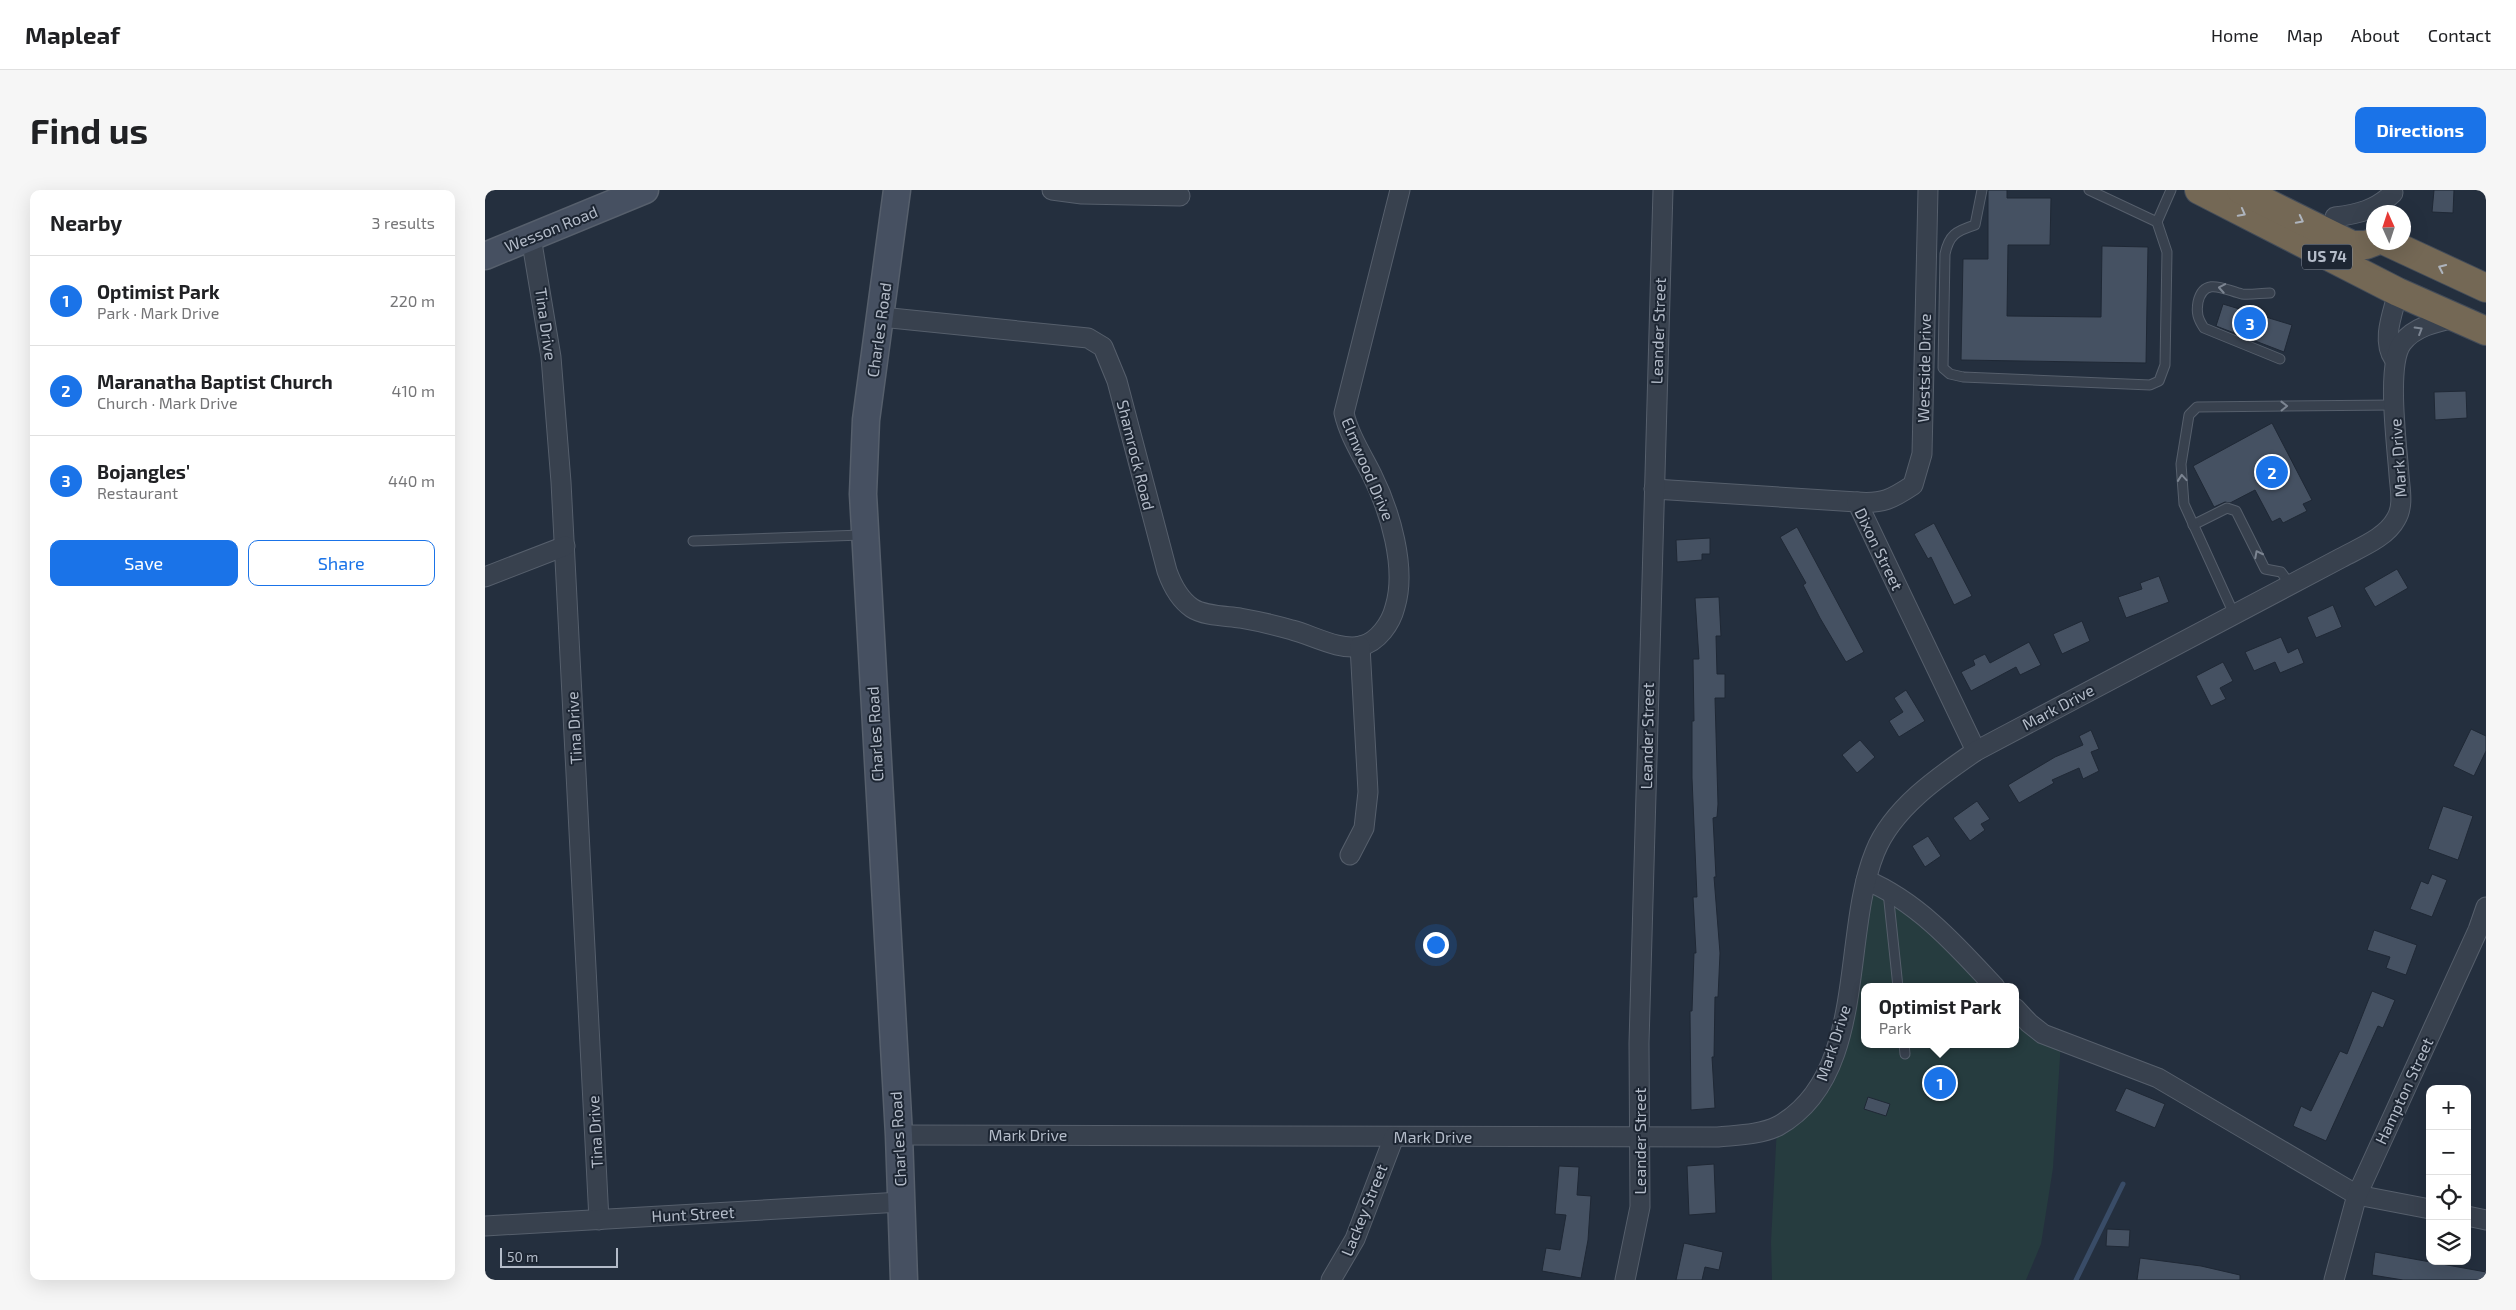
<!DOCTYPE html>
<html lang="en">
<head>
<meta charset="utf-8">
<style>
	:root { --surface:#fff; --page:#f6f6f6; --text:#202124; --muted:#757577; --line:#e0e0e0; --accent:#1a73e8 }
	body { margin:0; font-family:"Exo 2",sans-serif; background:var(--page); color:var(--text) }
	.controls { position:absolute; right:15px; bottom:15px; display:grid; overflow:hidden; border-radius:10px; box-shadow:0 5px 20px #0002 }
	.controls button { width:45px; height:45px; display:grid; place-items:center; padding:0; border:0; border-bottom:1px solid var(--line); background:var(--surface); color:var(--text); font:25px sans-serif }
	.compass { position:absolute; left:1881px; top:15px; width:45px; height:45px; border-radius:50%; background:var(--surface); box-shadow:0 5px 20px #0002; rotate:357deg }
	.scale { position:absolute; left:15px; bottom:12px; width:118px; box-sizing:border-box; padding-left:5px; border:2px solid #b4bcc9; border-top:0; font-size:14px; line-height:18px; white-space:nowrap; color:#b4bcc9; -webkit-text-stroke:4px #1d2633; paint-order:stroke }
	.you { position:absolute; left:950px; top:754px; width:18px; height:18px; margin:-12px; border:4px solid #fff; border-radius:50%; background:#1a73e8; box-shadow:0 0 0 8px #1a73e833 }
	.badge { display:grid; place-items:center; width:32px; height:32px; border-radius:50%; background:var(--accent); color:#fff; font-size:16px; font-weight:700 }
	.pin { position:absolute; translate:-50% -50%; border:2px solid #fff; box-shadow:0 1px 5px #0006 }
	.popup { position:absolute; left:1376px; top:793px; width:158px; height:65px; box-sizing:border-box; display:grid; place-content:center; border-radius:10px; background:var(--surface); filter:drop-shadow(0 1px 4px #0005); font-size:16px; white-space:nowrap; color:var(--muted) }
	.popup b { font-size:19px; color:var(--text) }
	.popup::after { content:''; position:absolute; left:50%; top:100%; margin-left:-10px; border:10px solid transparent; border-top-color:var(--surface) }
	.list { margin:0; padding:0; list-style:none }
	h2 { display:flex; justify-content:space-between; align-items:center; height:65px; margin:0; padding:0 20px; font-size:21px }
	h2 small { font-size:16px; font-weight:400; color:var(--muted) }
	.list li { display:grid; grid-template-columns:32px 1fr auto; gap:15px; align-items:center; box-sizing:border-box; height:90px; padding:0 20px; border-top:1px solid var(--line) }
	.list b { display:block; font-size:19px; white-space:nowrap }
	.list p { margin:0; font-size:16px; white-space:nowrap; color:var(--muted) }
	.list em { font-size:16px; font-style:normal; color:var(--muted) }
	.actions { display:flex; gap:10px; padding:15px 20px }
	.actions a { flex:1; padding:11px 0; border:1px solid var(--accent); border-radius:10px; text-align:center; font-size:18px; color:var(--accent) }
	.actions .main { background:var(--accent); color:#fff }
	.icon { flex:none; width:28px; height:28px; fill:none; stroke:currentColor; stroke-width:2; stroke-linecap:round; stroke-linejoin:round }
	.map { position:relative; flex:none; width:2001px; height:1090px; overflow:hidden; border-radius:10px }
	header { display:flex; align-items:center; gap:30px; box-sizing:border-box; height:70px; padding:0 25px; background:var(--surface); border-bottom:1px solid var(--line) }
	header strong { font-size:24px }
	nav { display:flex; gap:28px; margin-inline-start:auto; font-size:18px }
	.intro { display:flex; align-items:center; justify-content:space-between; box-sizing:border-box; height:120px; padding:0 30px }
	h1 { margin:0; font-size:35px }
	.button { padding:12px 22px; border-radius:10px; background:var(--accent); color:#fff; font-size:18px; font-weight:700 }
	main { display:flex; gap:30px; padding:0 30px }
	aside { flex:1; background:var(--surface); border-radius:10px; box-shadow:0 5px 20px #0002 }
	.map>svg:first-child { display:block }
	.green { fill:#263c3f }
	.lines { fill:none; stroke-linecap:round; stroke-linejoin:round }
	.stream { stroke:#394c67; stroke-width:5 }
	.building { fill:#455162; stroke:#1f2835 }
	.lane-casing { stroke:#565f6c; stroke-width:11 }
	.street-casing { stroke:#565f6c; stroke-width:21 }
	.secondary-casing { stroke:#565f6c; stroke-width:29 }
	.highway-casing { stroke:#434c59; stroke-width:30 }
	.lane { stroke:#38414e; stroke-width:9 }
	.street { stroke:#38414e; stroke-width:19 }
	.secondary { stroke:#465061; stroke-width:26 }
	.highway { stroke:#746855; stroke-width:28 }
	.oneway { stroke:#aeb4bd }
	.oneway2 { stroke:#7c8592 }
	.labels { text-anchor:middle; stroke-width:4; stroke-linejoin:round; paint-order:stroke }
	.shield { fill:#1d2633; stroke:#878f9c; stroke-width:1 }
	.shield-label { font-size:15px; font-weight:bold; fill:#b4bcc9 }
	.street-label { font-size:16px; fill:#b4bcc9; stroke:#1d2633 }
</style>
</head>
<body>
<header>
<strong>Mapleaf</strong>
<nav><a>Home</a><a>Map</a><a>About</a><a>Contact</a></nav>
</header>
<div class="intro"><h1>Find us</h1><a class="button">Directions</a></div>
<main>
<aside>
<h2>Nearby<small>3 results</small></h2>
<ul class="list">
<li><span class="badge">1</span><div><b>Optimist Park</b><p>Park · Mark Drive</p></div><em>220 m</em></li>
<li><span class="badge">2</span><div><b>Maranatha Baptist Church</b><p>Church · Mark Drive</p></div><em>410 m</em></li>
<li><span class="badge">3</span><div><b>Bojangles'</b><p>Restaurant</p></div><em>440 m</em></li>
</ul>
<div class="actions"><a class="main">Save</a><a>Share</a></div>
</aside>
<div class="map">
<svg width="2001" height="1090" viewBox="0 0 2001 1090">
	<rect width="100%" height="100%" fill="#242f3e"/>
	<polygon class="green" points="1381,690 1510,797 1380,797 1380,854 1530,854 1530,818 1576,851 1568,978 1556,1054 1541,1090 1287,1090 1286,1052 1292,936 1341,886"/>
	<g class="lines">
		<polyline class="stream" points="1591,1090 1638,994"/>
	</g>
	<g class="building">
		<polygon points="1503,0 1522,0 1522,8 1566,8 1565,55 1523,55 1522,126 1616,127 1617,56 1663,57 1661,173 1476,170 1478,69 1503,69"/>
		<polygon points="1949,0 1969,0 1968,23 1947,22"/>
		<polygon points="1738,114 1807,135 1799,162 1731,136"/>
		<polygon points="1981,201 1982,228 1950,230 1949,202"/>
		<polygon points="1787,233 1827,310 1818,314 1822,321 1798,333 1795,328 1787,332 1770,300 1745,313 1740,312 1729,317 1708,276"/>
		<polygon points="1449,333 1487,406 1469,415 1446,367 1443,369 1429,344"/>
		<polygon points="1312,337 1379,462 1361,472 1335,428 1318,395 1321,393 1295,347"/>
		<polygon points="1225,348 1225,364 1217,364 1217,370 1192,372 1191,350"/>
		<polygon points="1912,379 1923,398 1890,417 1879,398"/>
		<polygon points="1674,386 1684,412 1641,428 1633,407 1657,399 1655,393"/>
		<polygon points="1234,407 1236,446 1231,446 1232,484 1240,484 1240,508 1230,508 1233,614 1232,627 1228,628 1231,687 1229,687 1235,763 1233,807 1230,807 1229,867 1227,867 1230,918 1206,920 1205,821 1207,821 1209,763 1211,763 1208,707 1212,707 1207,588 1207,531 1209,531 1208,469 1214,469 1210,408"/>
		<polygon points="1848,415 1857,437 1831,448 1822,427"/>
		<polygon points="1597,431 1605,451 1577,464 1568,444"/>
		<polygon points="1796,447 1803,463 1813,458 1819,473 1795,483 1790,472 1769,481 1760,462"/>
		<polygon points="1544,452 1556,475 1535,485 1531,477 1486,501 1476,482 1490,475 1488,470 1500,464 1505,473"/>
		<polygon points="1738,472 1748,491 1735,498 1741,509 1726,516 1711,486"/>
		<polygon points="1421,500 1440,531 1414,547 1404,531 1418,522 1409,508"/>
		<polygon points="1986,539 2001,546 2001,561 1989,586 1968,576"/>
		<polygon points="1606,540 1614,559 1606,562 1614,581 1598,589 1594,578 1567,590 1569,593 1534,613 1523,595 1570,567 1598,555 1594,546"/>
		<polygon points="1375,550 1390,567 1372,583 1357,565"/>
		<polygon points="1492,611 1505,629 1496,634 1500,640 1485,651 1468,628"/>
		<polygon points="1958,616 1988,626 1973,670 1943,659"/>
		<polygon points="1443,646 1456,666 1440,677 1427,656"/>
		<polygon points="1947,684 1962,690 1947,727 1925,719 1936,691 1943,694"/>
		<polygon points="1889,740 1932,755 1921,785 1901,778 1905,767 1882,760"/>
		<polygon points="1887,801 1910,810 1898,838 1893,836 1841,951 1808,936 1816,916 1826,921 1855,861 1862,864"/>
		<polygon points="1641,898 1680,914 1670,938 1630,921"/>
		<polygon points="1383,907 1405,914 1401,926 1379,919"/>
		<polygon points="1229,974 1231,1023 1204,1025 1202,976"/>
		<polygon points="1074,976 1094,977 1092,1005 1106,1006 1103,1050 1096,1088 1057,1081 1061,1058 1075,1060 1081,1025 1070,1024"/>
		<polygon points="1622,1039 1645,1040 1644,1057 1621,1056"/>
		<polygon points="1199,1053 1238,1062 1234,1080 1220,1077 1217,1090 1191,1090"/>
		<polygon points="1890,1062 2001,1082 2001,1090 1918,1090 1887,1085"/>
		<polygon points="1655,1068 1716,1076 1755,1085 1755,1090 1652,1090"/>
	</g>
	<g class="lines">
		<defs>
			<g id="lane">
				<path d="M1497,0L1490,35C1471,41 1464,45 1460,64L1458,178L1465,184L1478,187L1665,195L1674,191L1680,175L1682,62L1672,32L1686,0"/>
				<polyline points="1604,0 1672,32"/>
				<path d="M1785,103C1776,103 1766,105 1757,104C1740,100 1719,86 1713,112C1711,123 1713,129 1719,138L1795,169"/>
				<polyline points="1708,335 1742,318 1751,321 1780,379 1796,382 1805,394"/>
				<polyline points="208,351 377,345"/>
				<polyline points="1749,424 1699,314 1696,274 1704,225 1712,217 1909,215"/>
				<polyline points="1403,702 1413,797"/>
				<polyline points="1419,854 1420,864"/>
			</g>
			<g id="street">
				<polyline points="567,0 597,4 695,6"/>
				<path d="M1850,27C1873,24 1891,20 1908,3"/>
				<polyline points="46,47 66,167 76,292 114,1030"/>
				<path d="M396,127L603,148L618,157L632,191L682,381C687,395 694,409 707,418C719,426 741,426 755,428C772,431 790,435 807,440C827,445 854,461 876,456C893,452 906,433 910,417C922,378 905,321 887,285C877,265 864,245 859,223L915,0"/>
				<path d="M1909,169C1896,150 1908,123 1913,102"/>
				<polyline points="1169,299 1372,312 1491,561"/>
				<path d="M1372,312C1398,314 1407,309 1428,295L1437,264L1443,0"/>
				<polyline points="0,387 80,356"/>
				<polyline points="865,665 879,638 883,602 875,456"/>
				<path d="M1381,690C1433,712 1472,756 1510,797"/>
				<polyline points="1530,818 1544,833 1558,844 1673,888 1872,1005 1945,1019"/>
				<path d="M414,945L1233,947C1252,945 1275,945 1293,936C1383,886 1356,745 1390,662C1407,619 1453,587 1491,561L1856,368C1874,358 1901,348 1911,329C1919,316 1915,299 1914,285C1912,255 1901,175 1917,153C1930,136 1952,132 1971,128"/>
				<polyline points="1982,1026 2001,1030"/>
				<polyline points="0,1036 416,1012"/>
				<polyline points="846,1090 870,1049 909,947"/>
				<polyline points="1140,1090 1155,1017 1154,853 1178,0"/>
				<polyline points="1849,1090 1872,1005 1993,740 2001,717"/>
			</g>
			<g id="secondary">
				<polyline points="412,0 381,230 378,304 414,945 419,1090"/>
				<polyline points="0,66 160,0"/>
			</g>
			<g id="highway">
				<polyline points="1714,0 1913,102 2001,141"/>
				<polyline points="1756,0 1867,55 1881,55 1889,52"/>
				<polyline points="1902,52 2001,98"/>
			</g>
		</defs>
		<use href="#lane" class="lane-casing"/>
		<use href="#street" class="street-casing"/>
		<use href="#secondary" class="secondary-casing"/>
		<use href="#highway" class="highway-casing"/>
		<use href="#lane" class="lane"/>
		<use href="#street" class="street"/>
		<use href="#secondary" class="secondary"/>
		<use href="#highway" class="highway"/>
	</g>
	<defs><path id="oneway-chevron" d="M-2-3.5L2.5 0L-2 3.5" fill="none" stroke-width="1.6" stroke-linecap="round" stroke-linejoin="round" transform="scale(1.25)"/></defs>
	<g class="oneway">
		<use href="#oneway-chevron" transform="translate(1757 23) rotate(28)"/>
		<use href="#oneway-chevron" transform="translate(1815 30) rotate(27)"/>
		<use href="#oneway-chevron" transform="translate(1957 78) rotate(-155)"/>
	</g>
	<g class="oneway2">
		<use href="#oneway-chevron" transform="translate(1737 98) rotate(-170)"/>
		<use href="#oneway-chevron" transform="translate(1934 140) rotate(-31)"/>
		<use href="#oneway-chevron" transform="translate(1799 216) rotate(-1)"/>
		<use href="#oneway-chevron" transform="translate(1697 288) rotate(-95)"/>
		<use href="#oneway-chevron" transform="translate(1773 364) rotate(-117)"/>
	</g>
	<g class="labels">
		<rect class="shield" x="1817" y="54.5" width="50" height="25" rx="4"/>
		<g class="shield-label">
			<text x="1842" y="72">US 74</text>
		</g>
		<g class="street-label">
			<text transform="translate(66 39) rotate(-22)" y="6">Wesson Road</text>
			<text transform="translate(61 134) rotate(82)" y="6">Tina Drive</text>
			<text transform="translate(394 140) rotate(-82)" y="6">Charles Road</text>
			<text transform="translate(1173 141) rotate(-88)" y="6">Leander Street</text>
			<text transform="translate(1439 178) rotate(-89)" y="6">Westside Drive</text>
			<text transform="translate(651 265) rotate(76)" y="6">Shamrock Road</text>
			<text transform="translate(1913 268) rotate(-94)" y="6">Mark Drive</text>
			<text transform="translate(883 279) rotate(67)" y="6">Elmwood Drive</text>
			<text transform="translate(1394 359) rotate(64)" y="6">Dixon Street</text>
			<text transform="translate(1573 517) rotate(-28)" y="6">Mark Drive</text>
			<text transform="translate(89 538) rotate(-93)" y="6">Tina Drive</text>
			<text transform="translate(390 544) rotate(-93)" y="6">Charles Road</text>
			<text transform="translate(1162 546) rotate(-89)" y="6">Leander Street</text>
			<text transform="translate(1348 853) rotate(-72)" y="6">Mark Drive</text>
			<text transform="translate(1919 901) rotate(-65)" y="6">Hampton Street</text>
			<text transform="translate(110 942) rotate(-93)" y="6">Tina Drive</text>
			<text x="543" y="951">Mark Drive</text>
			<text x="948" y="953">Mark Drive</text>
			<text transform="translate(413 949) rotate(-93)" y="6">Charles Road</text>
			<text transform="translate(1155 951) rotate(-90)" y="6">Leander Street</text>
			<text transform="translate(879 1020) rotate(-68)" y="6">Lackey Street</text>
			<text transform="translate(208 1024) rotate(-3)" y="6">Hunt Street</text>
		</g>
	</g>
</svg>
<div class="controls">
<button>+</button>
<button>−</button>
<button><svg class="icon" aria-label="locate" viewBox="0 0 24 24"><circle cx="12" cy="12" r="6"/><path d="M12 2v4M12 18v4M2 12h4M18 12h4"/></svg></button>
<button><svg class="icon" aria-label="layers" viewBox="0 0 24 24"><path d="M12 4l9 5-9 5-9-5zM3 14l9 5 9-5"/></svg></button>
</div>
<svg class="compass" viewBox="-18 -18 36 36"><path d="M0-13l5 13h-10z" fill="#e53935"/><path d="M0 13l5-13h-10z" fill="#757577"/></svg>
<div class="scale">50 m</div>
<div class="you"></div>
<div class="pin badge" style="left:1455px;top:893px">1</div>
<div class="popup"><b>Optimist Park</b>Park</div>
<div class="pin badge" style="left:1787px;top:282px">2</div>
<div class="pin badge" style="left:1765px;top:133px">3</div>
</div>
</main>
</body>
</html>
